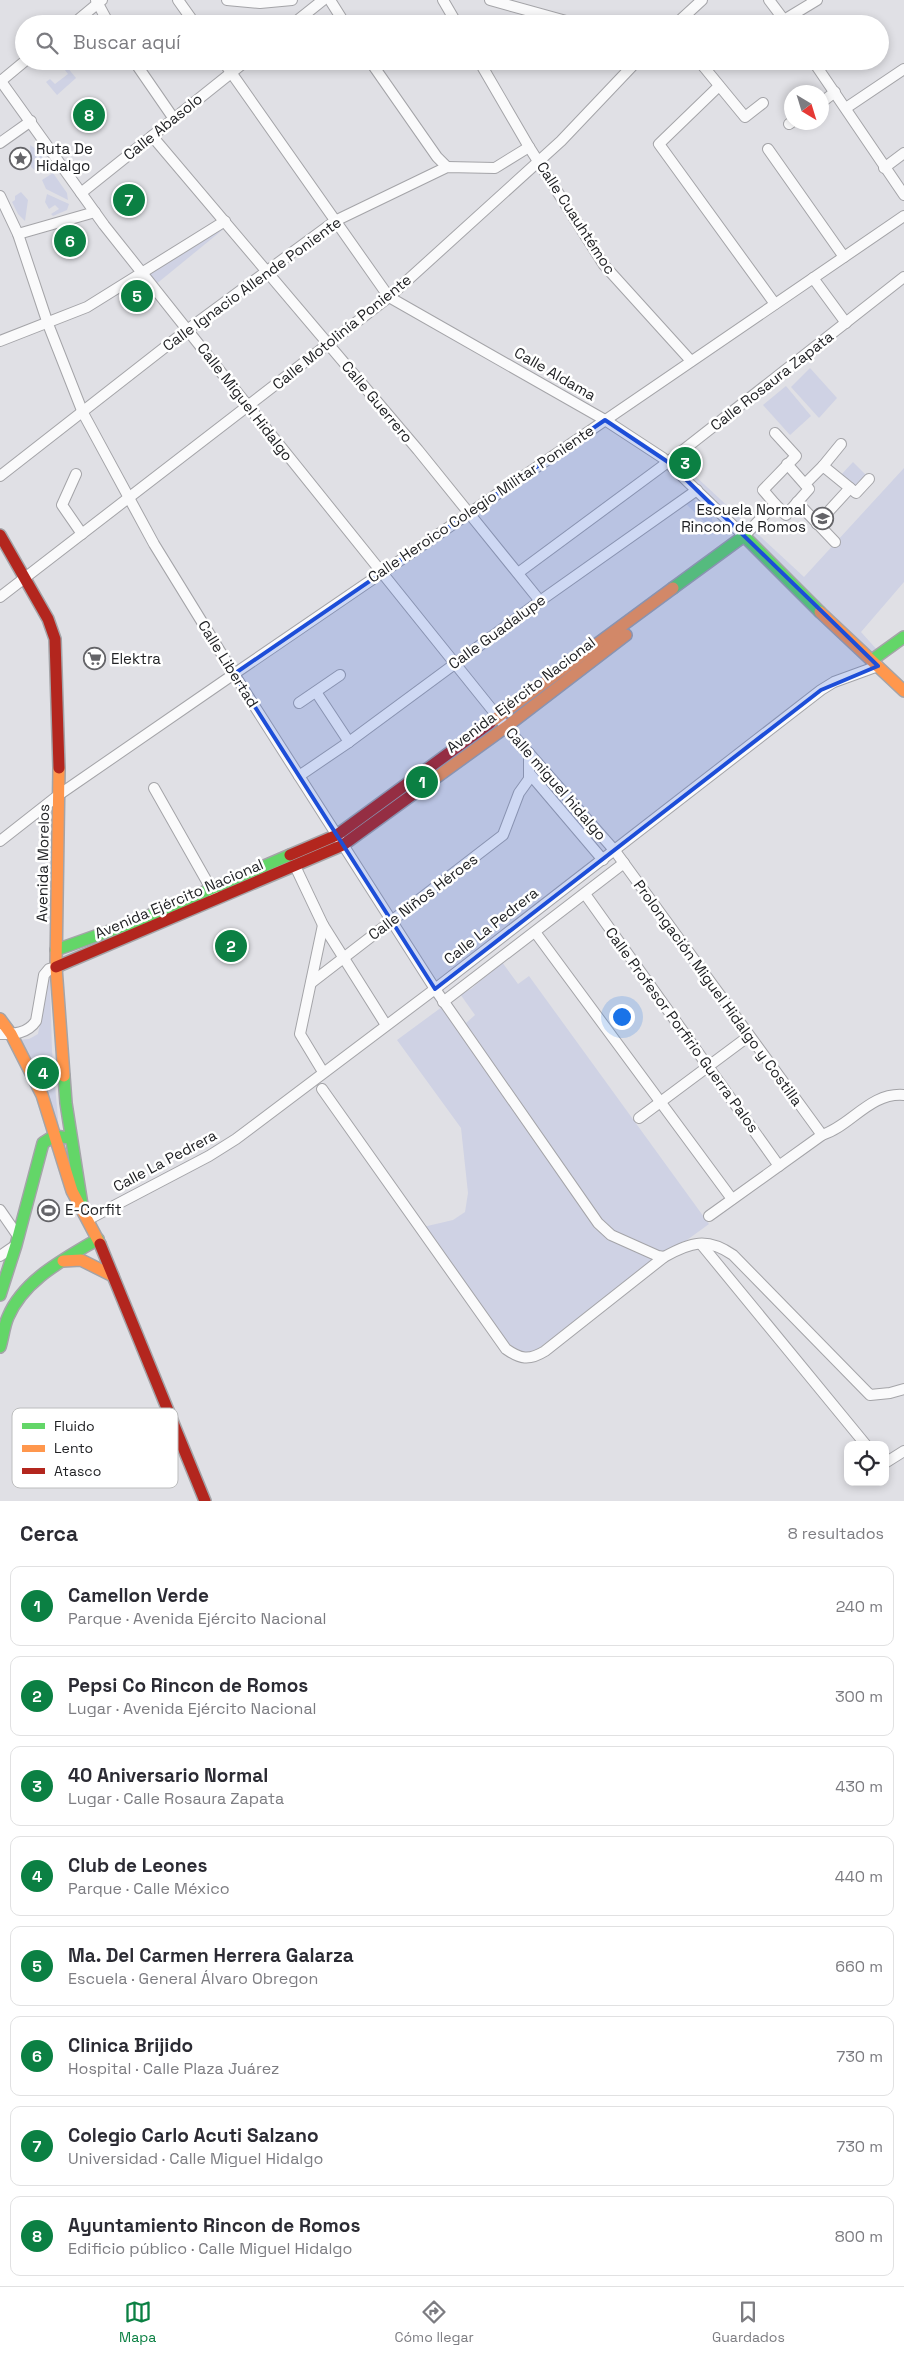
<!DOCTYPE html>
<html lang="es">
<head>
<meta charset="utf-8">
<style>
	:root { --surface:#fff; --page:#f2f2f3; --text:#2b2b33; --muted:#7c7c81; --line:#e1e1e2; --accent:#0b8043 }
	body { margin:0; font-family:"Space Grotesk",sans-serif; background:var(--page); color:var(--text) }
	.controls { position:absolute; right:15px; bottom:15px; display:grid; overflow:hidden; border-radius:10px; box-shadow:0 2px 8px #0003 }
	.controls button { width:45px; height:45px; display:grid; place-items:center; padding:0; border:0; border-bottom:1px solid var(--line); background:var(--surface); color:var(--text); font:25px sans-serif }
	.compass { position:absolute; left:784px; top:85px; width:45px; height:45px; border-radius:50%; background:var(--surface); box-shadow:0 2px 8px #0003; rotate:142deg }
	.you { position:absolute; left:621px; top:1016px; width:18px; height:18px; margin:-12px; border:4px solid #fff; border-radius:50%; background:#1a73e8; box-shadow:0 0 0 8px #1a73e833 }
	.badge { display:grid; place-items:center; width:32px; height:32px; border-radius:50%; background:var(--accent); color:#fff; font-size:16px; font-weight:700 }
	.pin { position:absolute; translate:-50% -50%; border:2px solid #fff; box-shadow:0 1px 5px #0006 }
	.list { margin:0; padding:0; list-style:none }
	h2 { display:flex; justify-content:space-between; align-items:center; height:65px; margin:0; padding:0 20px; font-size:21px }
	h2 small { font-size:16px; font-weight:400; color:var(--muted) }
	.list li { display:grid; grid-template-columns:32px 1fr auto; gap:15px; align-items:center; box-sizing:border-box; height:80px; margin:0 10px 10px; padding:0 10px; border:1px solid var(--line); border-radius:10px }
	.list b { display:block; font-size:19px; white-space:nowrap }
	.list p { margin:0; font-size:16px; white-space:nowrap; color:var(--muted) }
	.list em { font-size:16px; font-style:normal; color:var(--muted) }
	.icon { flex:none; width:28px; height:28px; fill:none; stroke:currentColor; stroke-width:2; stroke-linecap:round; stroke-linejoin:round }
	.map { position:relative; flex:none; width:904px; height:1501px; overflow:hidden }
	.search { position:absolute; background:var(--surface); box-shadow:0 2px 8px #0003; left:15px; right:15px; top:15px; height:55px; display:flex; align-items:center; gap:12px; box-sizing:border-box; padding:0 18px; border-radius:28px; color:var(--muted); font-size:19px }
	.sheet { height:785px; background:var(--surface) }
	nav { display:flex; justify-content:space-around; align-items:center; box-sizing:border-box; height:70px; border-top:1px solid var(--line); background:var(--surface); font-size:14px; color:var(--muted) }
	nav a { display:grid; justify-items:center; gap:2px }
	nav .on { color:var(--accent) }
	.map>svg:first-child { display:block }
	.green { fill:#cfd2e4 }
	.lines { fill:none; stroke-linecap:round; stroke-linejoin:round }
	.street-casing { stroke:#a4a4a8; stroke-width:12 }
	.fast-casing { stroke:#a4a4a8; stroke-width:14 }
	.slow-casing { stroke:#a4a4a8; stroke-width:14 }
	.jam-casing { stroke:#a4a4a8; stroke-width:14 }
	.street { stroke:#fafafb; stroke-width:10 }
	.fast { stroke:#63d668; stroke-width:11 }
	.slow { stroke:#ff974d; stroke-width:11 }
	.jam { stroke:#b3261e; stroke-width:11 }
	.marked { fill:#1d4ed8; fill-opacity:0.2; stroke:#1d4ed8; stroke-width:4; stroke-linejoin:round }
	.labels { text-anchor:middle; stroke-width:5; stroke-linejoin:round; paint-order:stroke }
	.street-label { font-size:15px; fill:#212225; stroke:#fff }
	.poi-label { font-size:15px; fill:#212225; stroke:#fff; text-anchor:start }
	.key { fill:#fff; stroke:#bcbdbe; stroke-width:1 }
	.key-label { font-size:14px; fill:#212225 }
</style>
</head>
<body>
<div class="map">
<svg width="904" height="1501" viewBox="0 0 904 1501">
	<rect width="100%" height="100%" fill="#e0e0e5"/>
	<g class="green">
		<polygon points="58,61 62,61 76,78 57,95 46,82 50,79 55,84 68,74"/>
		<polygon points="30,145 36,149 49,166 38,173 31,167"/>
		<polygon points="53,173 67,193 68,200 46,189 42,180"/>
		<polygon points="21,192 28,200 25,221 18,214 12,202 15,200 15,196"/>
		<polygon points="47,194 69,204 67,210 53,216 51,214 59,209 55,205 49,209 45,202"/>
		<polygon points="223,223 226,227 155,285 148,276"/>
		<polygon points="810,368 837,398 819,418 791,387"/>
		<polygon points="786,386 811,416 790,435 763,405"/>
		<polygon points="678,460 804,577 904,468 904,582 861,632 879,652 873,658 674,464"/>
		<polygon points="853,462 868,477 855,491 839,477"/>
		<polygon points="693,499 700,505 711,509 713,530 686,504"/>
		<polygon points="502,962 518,984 529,976 709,1224 532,1353 522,1354 505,1340 423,1227 453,1220 465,1212 468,1193 461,1128 397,1040 450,1001 466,1023 475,1015 460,994 471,989"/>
		<polygon points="48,978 50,979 52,1051 59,1130 18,1040 29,1039 38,1034"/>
	</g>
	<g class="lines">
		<defs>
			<g id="street">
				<polyline points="96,0 109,24"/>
				<polyline points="178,0 195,24"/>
				<polyline points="227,0 260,3 292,0"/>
				<polyline points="330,0 345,24"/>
				<polyline points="443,0 457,24"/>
				<polyline points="490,0 577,24"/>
				<polyline points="769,0 787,24"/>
				<polyline points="784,20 817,0"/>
				<polyline points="73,24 102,0"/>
				<polyline points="293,24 323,0"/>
				<polyline points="676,24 702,0"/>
				<polyline points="134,61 174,119"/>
				<polyline points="223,61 389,297 605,420 663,458 744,536 775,504 763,490 796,456 775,433"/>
				<polyline points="370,61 437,157 447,167"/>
				<polyline points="479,61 529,147 604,265 691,361"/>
				<polyline points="699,61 745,117 763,103"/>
				<polyline points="813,61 904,195"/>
				<polyline points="0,80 104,225 224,376 506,727 615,851 822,1135"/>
				<polyline points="1,81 25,61"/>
				<polyline points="719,86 659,144 775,304"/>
				<polyline points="822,102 835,92"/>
				<polyline points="846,108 904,69"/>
				<polyline points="789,124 792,122"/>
				<polyline points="152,136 418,450 540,601"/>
				<polyline points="0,143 31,121"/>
				<polyline points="768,149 844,257"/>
				<polyline points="884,168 904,153"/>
				<polyline points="81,193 246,61"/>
				<polyline points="0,196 18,234 48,324 83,413 154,544 234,674 435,989 598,1223 611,1235 658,1256 664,1257"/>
				<polyline points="18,234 95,212"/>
				<polyline points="813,278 846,323"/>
				<polyline points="0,341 87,307 225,221"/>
				<polyline points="823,466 841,444"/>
				<polyline points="76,474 62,505 82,534"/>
				<polyline points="0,476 187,330 335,221 447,167 495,168 529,147"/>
				<polyline points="805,484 823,466 850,488 817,524"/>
				<polyline points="850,488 856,493 869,479"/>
				<polyline points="797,502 835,542"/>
				<polyline points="775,504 786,515 809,489 787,464"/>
				<polyline points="518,573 668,462 904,277"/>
				<polyline points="0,597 389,297 561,141 637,61"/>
				<polyline points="316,692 349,742"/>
				<polyline points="299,703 340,675"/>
				<polyline points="530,774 603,860"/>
				<polyline points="299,776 349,742 540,601 697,490"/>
				<polyline points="154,788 214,894"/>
				<polyline points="0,841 60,794 234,674 904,216"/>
				<polyline points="295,866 323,925 386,1025"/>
				<polyline points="585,894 779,1166"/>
				<polyline points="323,925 300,1034 323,1072"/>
				<polyline points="535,932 732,1199"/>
				<polyline points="311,983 503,835 519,793 529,779 529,753"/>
				<polyline points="443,1002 624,863"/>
				<path d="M0,1034C14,1034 27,1034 36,1021L44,975L49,969L56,967"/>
				<path d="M322,1089L506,1349C520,1359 529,1361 545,1351L664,1257C691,1242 707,1237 733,1255L870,1395L890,1393L904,1389"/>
				<polyline points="639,1118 749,1036"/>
				<polyline points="0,1210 18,1236"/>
				<path d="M709,1216L822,1135C851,1126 870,1092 904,1095"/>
				<polyline points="89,1219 209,1156 236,1139 435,989 821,690 834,682 878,666"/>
				<polyline points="701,1244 866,1445"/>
				<polyline points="0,1256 16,1245"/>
				<polyline points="885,1463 904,1451"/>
			</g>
			<g id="fast">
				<polyline points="673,588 744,536 820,612"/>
				<polyline points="872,660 904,637"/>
				<polyline points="56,950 132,923 290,855"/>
				<polyline points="64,1076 66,1103 82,1205"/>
				<polyline points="0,1295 16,1245 43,1143 54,1136 70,1138"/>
				<path d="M0,1347C3,1337 4,1326 8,1317C24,1279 65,1259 98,1239"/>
			</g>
			<g id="slow">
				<polyline points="820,612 904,691"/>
				<polyline points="490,723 673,588"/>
				<polyline points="59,768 56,967 64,1076"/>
				<polyline points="416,792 506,727 626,635"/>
				<polyline points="0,1019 11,1034 42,1095 72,1191 100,1244"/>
				<polyline points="63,1261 81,1260 113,1276"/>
			</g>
			<g id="jam">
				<polyline points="0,535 48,619 55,639 59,768"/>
				<polyline points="290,855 337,835 490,723"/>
				<polyline points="56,967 343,845 416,792"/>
				<polyline points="100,1244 205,1501"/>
			</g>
		</defs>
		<use href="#street" class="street-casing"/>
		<use href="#fast" class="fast-casing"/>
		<use href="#slow" class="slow-casing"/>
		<use href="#jam" class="jam-casing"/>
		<use href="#street" class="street"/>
		<use href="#fast" class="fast"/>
		<use href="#slow" class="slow"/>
		<use href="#jam" class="jam"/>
	</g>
	<path class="marked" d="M605,420L668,462L878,666L821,690L435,989L234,674Z"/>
	<defs>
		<symbol id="sight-ring" viewBox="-11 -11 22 22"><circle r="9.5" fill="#fff" stroke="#646468" stroke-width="1.5"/><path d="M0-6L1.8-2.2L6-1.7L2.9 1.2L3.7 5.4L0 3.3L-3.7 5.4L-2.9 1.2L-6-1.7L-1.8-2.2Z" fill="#646468"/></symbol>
		<symbol id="university-ring" viewBox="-11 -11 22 22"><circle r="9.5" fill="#fff" stroke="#646468" stroke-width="1.5"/><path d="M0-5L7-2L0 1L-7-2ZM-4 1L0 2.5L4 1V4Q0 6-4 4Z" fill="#646468"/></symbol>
		<symbol id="supermarket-ring" viewBox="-11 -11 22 22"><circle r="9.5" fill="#fff" stroke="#646468" stroke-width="1.5"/><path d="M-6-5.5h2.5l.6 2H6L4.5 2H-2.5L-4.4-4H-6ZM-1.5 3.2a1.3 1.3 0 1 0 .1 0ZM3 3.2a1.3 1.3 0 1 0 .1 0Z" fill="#646468"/></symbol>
		<symbol id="stadium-ring" viewBox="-11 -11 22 22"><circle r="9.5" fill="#fff" stroke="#646468" stroke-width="1.5"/><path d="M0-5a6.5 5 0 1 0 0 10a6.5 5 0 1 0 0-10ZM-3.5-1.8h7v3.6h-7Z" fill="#646468"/></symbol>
	</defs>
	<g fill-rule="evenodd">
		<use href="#sight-ring" x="8" y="146" width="25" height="25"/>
		<use href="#university-ring" x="810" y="506" width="25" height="25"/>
		<use href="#supermarket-ring" x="82" y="646" width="25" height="25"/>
		<use href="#stadium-ring" x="36" y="1198" width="25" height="25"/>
	</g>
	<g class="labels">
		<g class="street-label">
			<text transform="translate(163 127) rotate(-39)" y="5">Calle Abasolo</text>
			<text transform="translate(576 218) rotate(57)" y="5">Calle Cuauhtémoc</text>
			<text transform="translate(252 284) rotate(-36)" y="5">Calle Ignacio Allende Poniente</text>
			<text transform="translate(342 332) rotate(-39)" y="5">Calle Motolinía Poniente</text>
			<text transform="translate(555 374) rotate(30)" y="5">Calle Aldama</text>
			<text transform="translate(772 381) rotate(-38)" y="5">Calle Rosaura Zapata</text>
			<text transform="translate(245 402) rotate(52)" y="5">Calle Miguel Hidalgo</text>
			<text transform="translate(377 402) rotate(50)" y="5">Calle Guerrero</text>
			<text transform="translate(481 504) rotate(-34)" y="5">Calle Heroico Colegio Militar Poniente</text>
			<text transform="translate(497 632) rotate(-36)" y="5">Calle Guadalupe</text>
			<text transform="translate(228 664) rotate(58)" y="5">Calle Libertad</text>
			<text transform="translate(521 695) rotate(-37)" y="5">Avenida Ejército Nacional</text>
			<text transform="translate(556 784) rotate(49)" y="5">Calle miguel hidalgo</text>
			<text transform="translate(43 863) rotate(-89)" y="5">Avenida Morelos</text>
			<text transform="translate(423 897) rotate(-37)" y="5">Calle Niños Héroes</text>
			<text transform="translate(179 899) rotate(-23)" y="5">Avenida Ejército Nacional</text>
			<text transform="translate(491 926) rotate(-38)" y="5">Calle La Pedrera</text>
			<text transform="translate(718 993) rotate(54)" y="5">Prolongación Miguel Hidalgo y Costilla</text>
			<text transform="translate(682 1030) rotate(54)" y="5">Calle Profesor Porfirio Guerra Palos</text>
			<text transform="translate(165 1161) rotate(-28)" y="5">Calle La Pedrera</text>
		</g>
		<g class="poi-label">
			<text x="36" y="154">Ruta De<tspan x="36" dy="17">Hidalgo</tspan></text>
			<text x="806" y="515" text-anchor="end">Escuela Normal<tspan x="806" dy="17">Rincon de Romos</tspan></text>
			<text x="111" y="664">Elektra</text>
			<text x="65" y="1215">E-Corfit</text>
		</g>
	</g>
	<rect x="12" y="1408" width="166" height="80" rx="8" class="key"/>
	<rect x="22" y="1423" width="23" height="6" fill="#63d668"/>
	<rect x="22" y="1445" width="23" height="7" fill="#ff974d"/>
	<rect x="22" y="1468" width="23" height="6" fill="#b3261e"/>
	<g class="key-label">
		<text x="54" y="1431">Fluido</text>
		<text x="54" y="1453">Lento</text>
		<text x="54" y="1476">Atasco</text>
	</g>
</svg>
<div class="controls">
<button><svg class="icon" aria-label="locate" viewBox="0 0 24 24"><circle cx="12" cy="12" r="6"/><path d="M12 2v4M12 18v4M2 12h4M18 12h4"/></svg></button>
</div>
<svg class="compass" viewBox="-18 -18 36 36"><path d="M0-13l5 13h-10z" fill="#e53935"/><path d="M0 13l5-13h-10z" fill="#7c7c81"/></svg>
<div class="you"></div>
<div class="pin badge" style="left:422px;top:782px">1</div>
<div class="pin badge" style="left:231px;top:946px">2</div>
<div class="pin badge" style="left:685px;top:463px">3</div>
<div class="pin badge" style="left:43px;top:1073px">4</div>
<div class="pin badge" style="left:137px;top:296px">5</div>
<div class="pin badge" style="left:70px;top:241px">6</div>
<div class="pin badge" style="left:129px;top:200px">7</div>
<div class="pin badge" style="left:89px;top:115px">8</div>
<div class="search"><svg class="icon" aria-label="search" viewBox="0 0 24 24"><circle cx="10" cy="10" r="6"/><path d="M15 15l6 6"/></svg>Buscar aquí</div>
</div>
<section class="sheet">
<h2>Cerca<small>8 resultados</small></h2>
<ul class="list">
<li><span class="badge">1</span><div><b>Camellon Verde</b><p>Parque · Avenida Ejército Nacional</p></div><em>240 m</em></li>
<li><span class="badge">2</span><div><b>Pepsi Co Rincon de Romos</b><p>Lugar · Avenida Ejército Nacional</p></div><em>300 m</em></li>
<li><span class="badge">3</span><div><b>40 Aniversario Normal</b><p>Lugar · Calle Rosaura Zapata</p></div><em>430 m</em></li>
<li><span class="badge">4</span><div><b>Club de Leones</b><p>Parque · Calle México</p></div><em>440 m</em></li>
<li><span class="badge">5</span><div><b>Ma. Del Carmen Herrera Galarza</b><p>Escuela · General Álvaro Obregon</p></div><em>660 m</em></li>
<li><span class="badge">6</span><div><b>Clinica Brijido</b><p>Hospital · Calle Plaza Juárez</p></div><em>730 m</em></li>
<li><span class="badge">7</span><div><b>Colegio Carlo Acuti Salzano</b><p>Universidad · Calle Miguel Hidalgo</p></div><em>730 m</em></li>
<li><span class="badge">8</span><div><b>Ayuntamiento Rincon de Romos</b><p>Edificio público · Calle Miguel Hidalgo</p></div><em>800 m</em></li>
</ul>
</section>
<nav>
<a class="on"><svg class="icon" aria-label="map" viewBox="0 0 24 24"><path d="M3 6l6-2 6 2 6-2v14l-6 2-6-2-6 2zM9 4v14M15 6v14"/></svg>Mapa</a>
<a><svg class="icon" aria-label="directions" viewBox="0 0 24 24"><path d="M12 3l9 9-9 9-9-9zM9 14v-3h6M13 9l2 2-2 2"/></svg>Cómo llegar</a>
<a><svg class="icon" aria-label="saved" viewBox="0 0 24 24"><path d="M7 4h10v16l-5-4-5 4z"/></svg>Guardados</a>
</nav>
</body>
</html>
